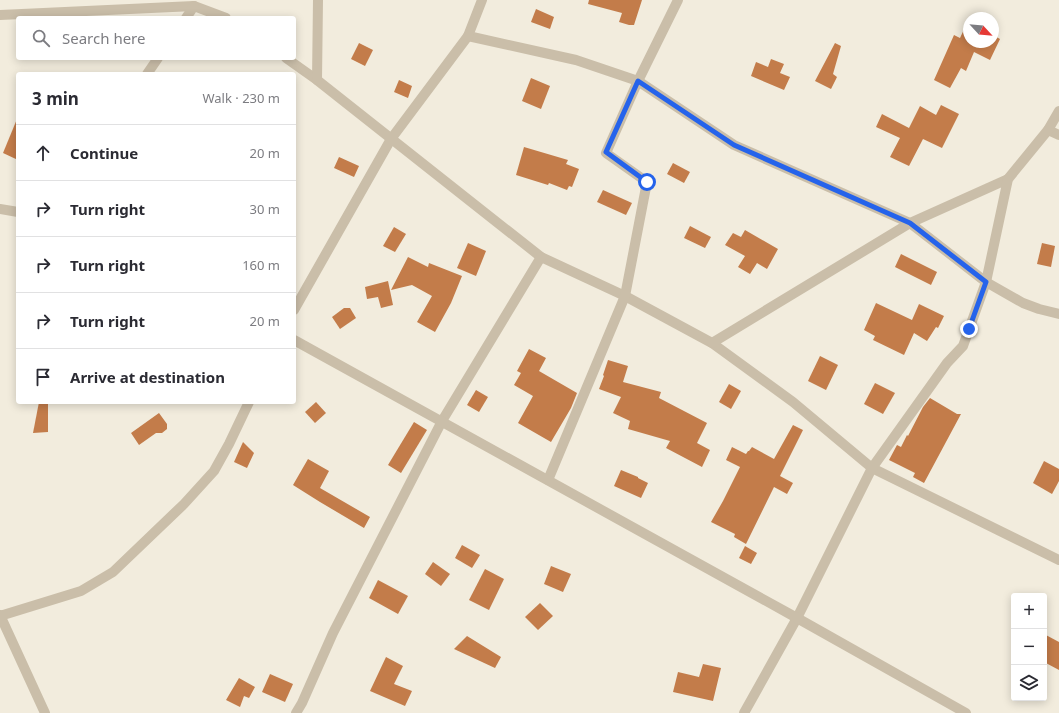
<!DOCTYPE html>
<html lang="en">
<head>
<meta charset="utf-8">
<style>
	:root { --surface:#fff; --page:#f7f7f7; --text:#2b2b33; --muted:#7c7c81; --line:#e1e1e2 }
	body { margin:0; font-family:"Noto Sans",sans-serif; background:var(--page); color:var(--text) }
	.controls { position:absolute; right:12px; bottom:12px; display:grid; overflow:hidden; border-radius:4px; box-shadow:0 2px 10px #0003 }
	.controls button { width:36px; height:36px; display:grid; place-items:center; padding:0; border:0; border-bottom:1px solid var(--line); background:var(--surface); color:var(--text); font:20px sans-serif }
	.compass { position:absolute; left:963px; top:12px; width:36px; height:36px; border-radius:50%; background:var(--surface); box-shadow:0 2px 10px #0003; rotate:116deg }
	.stop { position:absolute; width:12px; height:12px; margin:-9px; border:3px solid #2563eb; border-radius:50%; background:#fff }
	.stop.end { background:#2563eb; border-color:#fff; box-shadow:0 1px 4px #0008 }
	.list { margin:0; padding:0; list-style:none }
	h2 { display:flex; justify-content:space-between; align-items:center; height:52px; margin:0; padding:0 16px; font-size:17px }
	h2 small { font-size:13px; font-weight:400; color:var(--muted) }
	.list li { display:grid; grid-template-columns:26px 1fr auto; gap:12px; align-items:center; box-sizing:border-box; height:56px; padding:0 16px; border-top:1px solid var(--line) }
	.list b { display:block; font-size:15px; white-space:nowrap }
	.list em { font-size:13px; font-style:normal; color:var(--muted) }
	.icon { flex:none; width:22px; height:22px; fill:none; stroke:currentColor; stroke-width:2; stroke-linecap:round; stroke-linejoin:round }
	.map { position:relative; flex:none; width:1059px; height:713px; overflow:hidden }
	.search { position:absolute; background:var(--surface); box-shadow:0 2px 10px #0003; left:16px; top:16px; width:280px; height:44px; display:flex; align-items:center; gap:10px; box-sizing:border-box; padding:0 14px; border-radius:4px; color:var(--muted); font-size:15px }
	.panel { position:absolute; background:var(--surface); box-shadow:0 2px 10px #0003; left:16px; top:72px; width:280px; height:332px; border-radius:4px }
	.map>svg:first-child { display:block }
	.building { fill:#c37c4a }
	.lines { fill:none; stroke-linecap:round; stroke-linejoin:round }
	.minor { stroke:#cabea9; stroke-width:10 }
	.tertiary { stroke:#cabea9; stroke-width:10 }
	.route { stroke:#2563eb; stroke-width:5 }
</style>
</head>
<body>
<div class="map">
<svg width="1059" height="713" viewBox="0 0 1059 713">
	<rect width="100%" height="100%" fill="#f2ecdd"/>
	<g class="building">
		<polygon points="589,0 642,0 634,25 629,25 619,22 622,13 588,4"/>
		<polygon points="536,9 554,17 550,29 531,22"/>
		<polygon points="967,23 969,24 969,42 993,42 993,35 1000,39 990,60 974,52 966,71 961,68 950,88 934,80 954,35 960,38"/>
		<polygon points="359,43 373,50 365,66 351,59"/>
		<polygon points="835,43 841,46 833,74 837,77 831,89 815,81"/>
		<polygon points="771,59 784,64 780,73 790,77 784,90 751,76 756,62 768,67"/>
		<polygon points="531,78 550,86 541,109 522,101"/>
		<polygon points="399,80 412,86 408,98 394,92"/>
		<polygon points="941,105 959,114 942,148 923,139 909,166 890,157 900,138 876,127 882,114 909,128 920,106 936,115"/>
		<polygon points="17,119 18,119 18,160 3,153"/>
		<polygon points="524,147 568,160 566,164 579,169 572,187 569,186 567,190 549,183 548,185 516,175"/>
		<polygon points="339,157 359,166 354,177 334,168"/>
		<polygon points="673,163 690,172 684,183 667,174"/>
		<polygon points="603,190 632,203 626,215 597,202"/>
		<polygon points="690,226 711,237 705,248 684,238"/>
		<polygon points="394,227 406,234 395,252 383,246"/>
		<polygon points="745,230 778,249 767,269 757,263 750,274 738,267 745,256 725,245 733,233 741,237"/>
		<polygon points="468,243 486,251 476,276 457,268"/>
		<polygon points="1042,243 1055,246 1051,267 1037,264"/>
		<polygon points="901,254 937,272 931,285 895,267"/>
		<polygon points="408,257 428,267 429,263 462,276 451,303 435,332 417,322 432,296 412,285 391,290"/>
		<polygon points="388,281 393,305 381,308 378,297 367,299 365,287"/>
		<polygon points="876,303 912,320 919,304 944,316 938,328 936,327 927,341 914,333 904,355 873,340 875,336 864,330"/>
		<polygon points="344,308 350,308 356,318 340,329 332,317"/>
		<polygon points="529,349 546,358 539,371 577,393 571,408 551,442 518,423 533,396 514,385 521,373 517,371"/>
		<polygon points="820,356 838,365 826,390 808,381"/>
		<polygon points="608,360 628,366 623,382 661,392 659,398 707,423 697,443 710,450 702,467 666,448 670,441 628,429 630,421 613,413 621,397 599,389 604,376 603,375"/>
		<polygon points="875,383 895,393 883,414 864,404"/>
		<polygon points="729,384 741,391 731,409 719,402"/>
		<polygon points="476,390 488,397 479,412 467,405"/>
		<polygon points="930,398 957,414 961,414 924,483 913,477 915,473 889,460 897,445 901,447 907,435 908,436 923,407"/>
		<polygon points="39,402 48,402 48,432 33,433"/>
		<polygon points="316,402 326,413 315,423 305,412"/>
		<polygon points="159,413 167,424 167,429 162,433 156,433 139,445 131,433"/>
		<polygon points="414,422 427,430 401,473 388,465"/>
		<polygon points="793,425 803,430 780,476 793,483 787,494 774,487 746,544 734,537 735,534 711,522 723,501 740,467 726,460 732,447 746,454 748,451 749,451 752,447 774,459"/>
		<polygon points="243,442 254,453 247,468 234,462"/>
		<polygon points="308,459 329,471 320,488 370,517 364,528 320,502 293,485"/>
		<polygon points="1044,461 1059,469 1059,481 1052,494 1033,483"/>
		<polygon points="621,470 638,477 638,478 648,483 641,498 614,486"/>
		<polygon points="462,545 480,555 472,568 455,558"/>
		<polygon points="745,546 757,553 751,564 739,558"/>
		<polygon points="433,562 450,574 441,586 425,574"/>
		<polygon points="551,566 571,574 563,592 544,584"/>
		<polygon points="485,569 504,579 489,610 469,600"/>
		<polygon points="378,580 408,596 398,614 369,598"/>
		<polygon points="540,603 553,616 538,630 525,617"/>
		<polygon points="1044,634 1059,642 1059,670 1044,662"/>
		<polygon points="467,636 501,657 495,668 454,649"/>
		<polygon points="386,657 403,666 394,684 412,691 405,706 370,691"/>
		<polygon points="703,664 721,668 713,701 673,692 678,672 699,677"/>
		<polygon points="270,674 293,684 285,702 262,692"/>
		<polygon points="239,678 255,687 249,698 244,696 240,707 226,700"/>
	</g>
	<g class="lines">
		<g class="minor">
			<polyline points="0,15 194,6 226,18"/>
			<polyline points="186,18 194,6"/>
			<polyline points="468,36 576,60 638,81 734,145 910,223 986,282 1023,303 1039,309 1059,314"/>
			<polyline points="286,58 317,80 541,257 625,296 712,343 793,402 872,468 1059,560"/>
			<polyline points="147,74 158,58"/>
			<polyline points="317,80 318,0"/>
			<polyline points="1048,130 1059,135"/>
			<polyline points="294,310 391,139 468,36 482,0"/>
			<polyline points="712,343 910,223 1008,179"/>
			<polyline points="548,480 625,296 647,182 606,153 638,81 678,0"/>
			<polyline points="0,615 45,713"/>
			<polyline points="0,616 81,591 113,572 184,504 214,471 229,444 249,402"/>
			<polyline points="296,713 302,703 333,633 442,421 541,257"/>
			<polyline points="744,713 797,618 872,468 947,363 963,346 986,282 1008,179 1048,130 1059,111"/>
		</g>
		<g class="tertiary">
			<polyline points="0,209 18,212"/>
			<polyline points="294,340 797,618 966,713"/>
		</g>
	</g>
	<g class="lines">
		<polyline class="route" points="647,182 606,152 638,81 734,145 910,223 986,282 969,329"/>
	</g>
</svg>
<div class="controls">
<button>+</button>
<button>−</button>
<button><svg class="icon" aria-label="layers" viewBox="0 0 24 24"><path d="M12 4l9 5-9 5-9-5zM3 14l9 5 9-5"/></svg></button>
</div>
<svg class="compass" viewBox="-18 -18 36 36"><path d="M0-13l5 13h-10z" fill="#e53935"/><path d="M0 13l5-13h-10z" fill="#7c7c81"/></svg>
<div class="stop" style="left:647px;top:182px"></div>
<div class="stop end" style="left:969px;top:329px"></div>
<div class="search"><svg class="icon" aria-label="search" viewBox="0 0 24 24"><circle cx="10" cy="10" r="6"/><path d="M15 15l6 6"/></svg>Search here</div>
<section class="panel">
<h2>3 min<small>Walk · 230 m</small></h2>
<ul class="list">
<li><svg class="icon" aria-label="ahead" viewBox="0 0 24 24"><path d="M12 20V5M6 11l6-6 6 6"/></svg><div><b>Continue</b></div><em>20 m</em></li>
<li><svg class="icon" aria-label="right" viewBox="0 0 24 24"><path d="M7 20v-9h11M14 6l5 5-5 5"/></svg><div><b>Turn right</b></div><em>30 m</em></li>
<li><svg class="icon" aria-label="right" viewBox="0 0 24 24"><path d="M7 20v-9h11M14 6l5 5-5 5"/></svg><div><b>Turn right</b></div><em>160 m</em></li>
<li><svg class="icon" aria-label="right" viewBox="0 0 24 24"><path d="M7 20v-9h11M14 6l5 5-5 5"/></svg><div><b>Turn right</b></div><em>20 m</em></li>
<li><svg class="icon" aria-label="arrive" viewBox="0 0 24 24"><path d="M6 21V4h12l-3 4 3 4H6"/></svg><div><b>Arrive at destination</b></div></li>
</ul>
</section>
</div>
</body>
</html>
